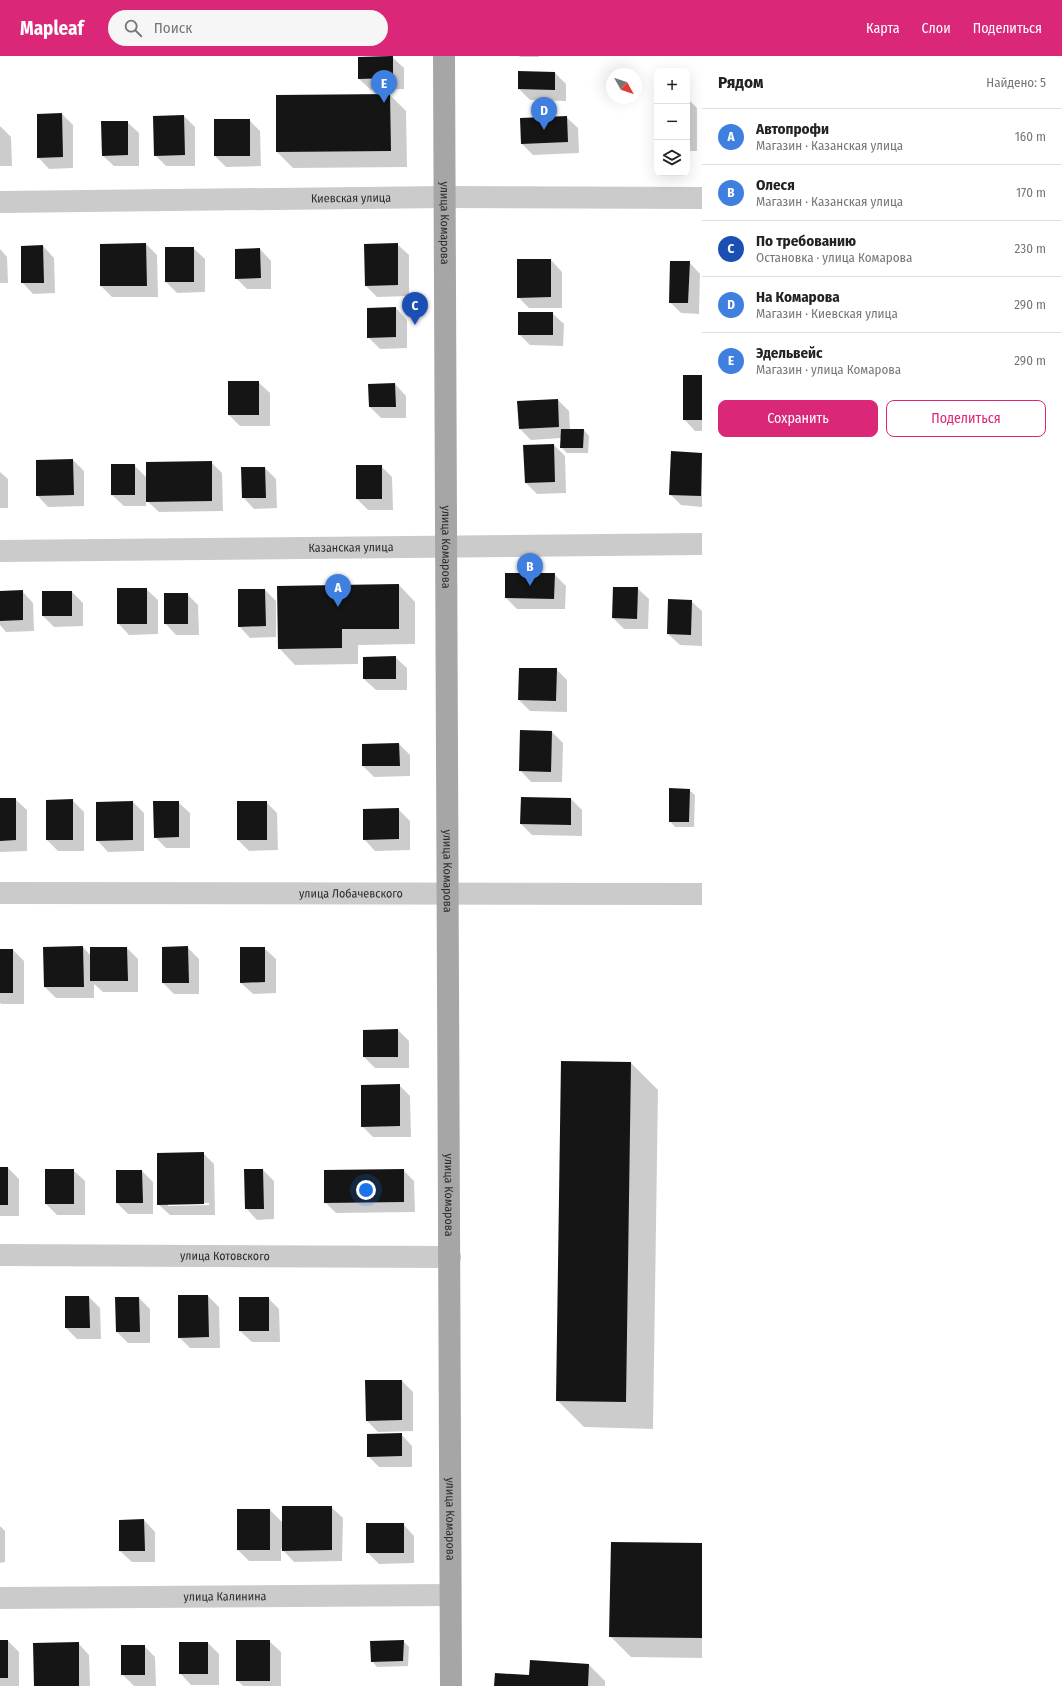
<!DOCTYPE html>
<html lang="ru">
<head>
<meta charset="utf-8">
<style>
	:root { --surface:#fff; --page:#f6f6f6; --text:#222; --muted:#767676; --line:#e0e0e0; --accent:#db2777 }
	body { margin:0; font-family:"Fira Sans Condensed",sans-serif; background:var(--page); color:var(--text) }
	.controls { position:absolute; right:12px; top:12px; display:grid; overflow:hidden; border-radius:8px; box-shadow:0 4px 16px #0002 }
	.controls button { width:36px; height:36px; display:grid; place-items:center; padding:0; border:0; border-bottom:1px solid var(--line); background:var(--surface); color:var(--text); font:20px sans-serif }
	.compass { position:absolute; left:606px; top:12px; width:36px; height:36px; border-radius:50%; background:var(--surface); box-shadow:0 4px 16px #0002; rotate:130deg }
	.you { position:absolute; left:366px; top:1134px; width:14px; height:14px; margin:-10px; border:3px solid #fff; border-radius:50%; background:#1a73e8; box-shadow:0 0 0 6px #1a73e833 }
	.badge { display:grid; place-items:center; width:26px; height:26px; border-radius:50%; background:var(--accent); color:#fff; font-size:13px; font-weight:700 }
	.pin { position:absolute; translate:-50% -33px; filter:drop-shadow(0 1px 2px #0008) }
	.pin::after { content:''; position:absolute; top:21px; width:14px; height:12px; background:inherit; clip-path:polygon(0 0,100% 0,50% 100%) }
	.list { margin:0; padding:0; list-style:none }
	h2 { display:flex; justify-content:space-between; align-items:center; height:52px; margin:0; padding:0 16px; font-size:17px }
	h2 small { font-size:13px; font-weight:400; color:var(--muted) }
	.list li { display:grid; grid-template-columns:26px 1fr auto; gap:12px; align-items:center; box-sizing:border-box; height:56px; padding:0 16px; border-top:1px solid var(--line) }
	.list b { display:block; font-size:15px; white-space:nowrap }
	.list p { margin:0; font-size:13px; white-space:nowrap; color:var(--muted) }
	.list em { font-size:13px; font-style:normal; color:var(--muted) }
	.actions { display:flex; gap:8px; padding:12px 16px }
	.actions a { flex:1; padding:9px 0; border:1px solid var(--accent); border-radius:8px; text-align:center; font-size:14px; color:var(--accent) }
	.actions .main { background:var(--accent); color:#fff }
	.icon { flex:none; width:22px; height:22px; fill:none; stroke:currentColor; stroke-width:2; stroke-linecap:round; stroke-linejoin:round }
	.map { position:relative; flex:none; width:702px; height:1630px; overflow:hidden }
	header { display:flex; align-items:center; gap:24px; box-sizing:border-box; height:56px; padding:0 20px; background:var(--accent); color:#fff }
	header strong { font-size:19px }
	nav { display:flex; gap:22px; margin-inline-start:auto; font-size:14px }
	.search { width:280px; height:36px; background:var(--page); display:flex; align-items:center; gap:10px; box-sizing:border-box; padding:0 14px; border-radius:22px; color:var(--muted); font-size:15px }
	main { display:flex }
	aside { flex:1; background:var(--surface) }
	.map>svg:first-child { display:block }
	.shadow { fill:#0003; fill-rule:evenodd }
	.building { fill:#151515 }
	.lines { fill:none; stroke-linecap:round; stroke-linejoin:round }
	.minor { stroke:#cbcbcb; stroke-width:22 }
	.major { stroke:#a6a6a6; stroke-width:22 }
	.labels { text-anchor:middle; stroke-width:4; stroke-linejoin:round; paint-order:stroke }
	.street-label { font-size:12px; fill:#2e2e2e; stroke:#fff }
</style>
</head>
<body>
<header>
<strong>Mapleaf</strong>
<div class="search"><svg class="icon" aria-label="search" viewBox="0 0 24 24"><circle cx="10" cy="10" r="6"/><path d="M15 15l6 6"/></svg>Поиск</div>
<nav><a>Карта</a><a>Слои</a><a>Поделиться</a></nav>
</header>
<main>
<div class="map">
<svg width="702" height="1630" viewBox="0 0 702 1630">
	<rect width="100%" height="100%" fill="#fff"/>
	<g class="shadow">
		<polygon points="519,0 539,0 539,1 520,1"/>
		<polygon points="392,1 404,12 404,33 371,34 359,23"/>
		<polygon points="519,16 555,17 566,28 566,45 530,44 519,33"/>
		<polygon points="390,39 406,55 407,111 293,112 277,96 277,40"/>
		<polygon points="687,42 697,52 697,95 687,95"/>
		<polygon points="62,58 73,69 73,112 49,113 38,101"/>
		<polygon points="184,60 195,71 195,110 166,110 155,99"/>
		<polygon points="566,61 578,72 579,97 533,99 522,88"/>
		<polygon points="249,64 260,75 261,110 226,111 215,100"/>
		<polygon points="127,66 139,77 139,110 114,110 102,99"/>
		<polygon points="0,70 11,81 12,110 0,110"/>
		<polygon points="146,188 157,199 158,241 112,241 101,230"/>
		<polygon points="397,188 409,199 409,240 377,241 366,230"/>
		<polygon points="43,190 54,202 55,237 33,238 22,226 22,191"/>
		<polygon points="193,192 205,203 205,236 177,237 166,226"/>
		<polygon points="0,193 7,201 8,227 0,227"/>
		<polygon points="260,193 271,205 271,233 247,233 236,222"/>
		<polygon points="518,204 551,204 562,216 562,252 529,252 518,241"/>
		<polygon points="689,206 700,218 699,258 681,257 670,246"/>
		<polygon points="396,252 407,264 407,292 380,293 368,281"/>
		<polygon points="552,257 564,268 563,290 530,289 519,278"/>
		<polygon points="702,320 702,375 695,375 684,363"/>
		<polygon points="258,326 270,337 270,370 240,370 229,359"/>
		<polygon points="395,328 406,340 406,362 381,362 370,351"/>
		<polygon points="558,344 569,355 570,374 584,374 589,380 588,397 567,397 561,391 561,382 531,384 520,373"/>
		<polygon points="554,389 565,400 566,437 537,438 526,427 524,390"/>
		<polygon points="672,396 702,398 702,451 681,449 670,438"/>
		<polygon points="73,404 84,415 84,450 48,451 37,439"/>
		<polygon points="211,406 222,417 223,455 159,456 146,444 146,450 124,450 112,439 134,409 147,422"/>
		<polygon points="381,410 392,421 393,454 368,454 357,443"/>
		<polygon points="265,412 276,423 277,452 254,453 243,441"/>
		<polygon points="0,416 8,423 8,452 0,452"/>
		<polygon points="554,518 566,530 565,553 517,553 506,542"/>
		<polygon points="399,529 415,546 415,588 358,589 358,608 295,609 279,592"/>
		<polygon points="637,532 649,543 648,573 624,573 613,562"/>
		<polygon points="146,533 158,544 158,578 129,579 118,567"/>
		<polygon points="265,534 276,545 276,581 250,582 239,570"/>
		<polygon points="22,535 33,547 34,575 6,576 0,569 0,536"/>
		<polygon points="72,536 83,547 83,570 54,571 43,560"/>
		<polygon points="187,538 198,549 199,579 176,579 165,567"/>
		<polygon points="691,545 702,555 702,590 680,589 668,578"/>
		<polygon points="395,601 407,612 407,634 376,634 364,623"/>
		<polygon points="556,613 567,624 567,656 530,655 519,644"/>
		<polygon points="552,676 563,687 562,726 531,726 520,714"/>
		<polygon points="399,688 410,699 410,720 374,721 363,710"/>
		<polygon points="689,734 695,739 694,771 675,771 670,765"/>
		<polygon points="0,743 15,743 27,754 27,795 0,796"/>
		<polygon points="571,743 582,754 582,780 532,779 521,768"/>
		<polygon points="72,744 84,756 84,795 58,795 47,784"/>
		<polygon points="133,746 144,757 144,795 108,796 97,784"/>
		<polygon points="178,746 190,757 190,792 166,792 155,781"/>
		<polygon points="266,746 277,757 278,794 249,795 238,784"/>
		<polygon points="398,753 410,765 410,794 375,795 364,783"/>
		<polygon points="83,891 91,900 91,892 127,892 138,903 138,936 103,936 94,928 94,942 56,942 45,931"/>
		<polygon points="188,892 199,903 199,938 174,938 163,927"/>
		<polygon points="264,892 276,903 276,937 253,938 241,927"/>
		<polygon points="0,894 13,894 24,905 24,948 2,948 0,947"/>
		<polygon points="398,974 409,985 409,1012 375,1012 364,1001"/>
		<polygon points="562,1006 631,1007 658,1034 653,1373 584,1371 557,1344"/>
		<polygon points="399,1029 410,1040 411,1081 373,1081 362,1070"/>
		<path d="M203,1097L214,1108L215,1159H170L158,1148ZM209,1147V1149L168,1150V1148Z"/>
		<polygon points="0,1112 8,1112 19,1123 19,1160 0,1160"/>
		<polygon points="73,1114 85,1125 85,1159 57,1159 46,1148"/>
		<polygon points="263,1114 274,1125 274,1163 257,1164 246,1152"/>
		<polygon points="403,1114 414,1125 415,1156 336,1157 325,1146"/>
		<polygon points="142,1115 153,1126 153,1158 128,1158 117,1147"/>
		<polygon points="208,1240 219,1251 220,1292 190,1292 179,1281"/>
		<polygon points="89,1241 100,1252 101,1283 77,1283 66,1272"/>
		<polygon points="139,1242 150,1253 150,1287 128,1287 117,1276"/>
		<polygon points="268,1242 279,1253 280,1286 252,1286 240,1275"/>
		<polygon points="402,1325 413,1336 413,1375 378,1376 367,1365"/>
		<polygon points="401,1378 412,1390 412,1411 379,1411 368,1400"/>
		<polygon points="331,1451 343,1462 342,1505 294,1506 281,1492 281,1505 249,1505 238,1494 270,1454 283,1467"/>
		<polygon points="144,1464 155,1476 155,1506 132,1506 120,1495"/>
		<polygon points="403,1468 414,1480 414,1507 379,1508 367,1496"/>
		<polygon points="0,1470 5,1475 5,1506 0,1507"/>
		<polygon points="702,1488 702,1602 631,1601 610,1580"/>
		<polygon points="0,1585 8,1585 19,1596 19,1630 0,1630"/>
		<polygon points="269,1585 281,1596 281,1630 243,1630 237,1624"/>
		<polygon points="403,1585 409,1591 408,1610 377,1611 372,1605"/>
		<polygon points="78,1587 89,1599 90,1630 35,1630"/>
		<polygon points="208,1587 219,1598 219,1629 191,1629 180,1617"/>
		<polygon points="144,1590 155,1601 156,1630 134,1630 122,1618"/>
		<polygon points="589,1609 605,1625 605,1630 495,1630 530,1620"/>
	</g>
	<g class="building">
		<polygon points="391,0 393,0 393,22 358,23 358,1"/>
		<polygon points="518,15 555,16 555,34 518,33"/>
		<polygon points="390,38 391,95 276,96 276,39"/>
		<rect x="654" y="40" width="3" height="44"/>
		<polygon points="62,57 63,101 37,102 37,58"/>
		<polygon points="184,59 185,99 154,100 153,60"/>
		<polygon points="567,60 568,86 521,88 520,62"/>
		<rect x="214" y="63" width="36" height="37"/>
		<polygon points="101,65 128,65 128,99 102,100"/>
		<polygon points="146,187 147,230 100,230 100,188"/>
		<polygon points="398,187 398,229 365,230 364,188"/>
		<polygon points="43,189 44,227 21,227 21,190"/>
		<rect x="165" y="191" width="29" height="35"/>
		<polygon points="260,192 261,222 235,223 235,193"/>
		<polygon points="517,203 551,203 551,241 517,242"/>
		<polygon points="670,205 690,205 688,247 669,247"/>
		<polygon points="396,251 396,281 367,282 367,252"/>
		<rect x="518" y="256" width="35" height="23"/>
		<rect x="683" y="319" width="19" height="45"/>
		<rect x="228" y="325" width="31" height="34"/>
		<polygon points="395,327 396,351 369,351 368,328"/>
		<polygon points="558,343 559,371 519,373 517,345"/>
		<polygon points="561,373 584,373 583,392 560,392"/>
		<polygon points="554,388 555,426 525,427 523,389"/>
		<polygon points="671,395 702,397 701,440 669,439"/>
		<polygon points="73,403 74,439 36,440 36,404"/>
		<polygon points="212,405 212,445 146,446 146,406"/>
		<rect x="111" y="408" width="24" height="31"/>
		<rect x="356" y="409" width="26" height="34"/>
		<polygon points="241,411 265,411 266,442 242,442"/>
		<polygon points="505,517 555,517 554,543 505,542"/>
		<polygon points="399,528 399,573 342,573 342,592 278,593 277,530"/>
		<polygon points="613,531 638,531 637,563 612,562"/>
		<rect x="117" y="532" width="30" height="36"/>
		<polygon points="238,533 265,533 266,570 238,571"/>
		<polygon points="23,534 23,564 0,565 0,535"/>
		<rect x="42" y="535" width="30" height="25"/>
		<rect x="164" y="537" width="24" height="31"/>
		<polygon points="668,543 692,544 691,579 667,578"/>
		<polygon points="396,600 396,623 363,623 363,601"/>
		<polygon points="519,612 557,612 556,645 518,644"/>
		<polygon points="520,674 552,675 551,716 519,715"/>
		<polygon points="399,687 400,710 362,710 362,688"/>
		<polygon points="669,732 690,733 689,766 669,766"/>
		<polygon points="521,741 571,742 571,769 520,768"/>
		<polygon points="0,742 16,742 16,784 0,785"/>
		<polygon points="73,743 73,784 46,784 46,744"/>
		<polygon points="133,745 133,784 96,785 96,746"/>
		<polygon points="153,745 179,745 179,781 154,782"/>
		<rect x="237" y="745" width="30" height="39"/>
		<polygon points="399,752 399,783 363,784 363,753"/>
		<polygon points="83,890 84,931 44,931 43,891"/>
		<polygon points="188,890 189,927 162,927 162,891"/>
		<polygon points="90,891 127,891 128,925 90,925"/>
		<polygon points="240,891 265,891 265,926 240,927"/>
		<rect x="0" y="893" width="13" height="44"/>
		<polygon points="398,973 398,1001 363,1001 363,974"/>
		<polygon points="561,1005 631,1006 626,1346 556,1345"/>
		<polygon points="400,1028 400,1070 361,1071 361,1029"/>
		<polygon points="204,1096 204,1148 157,1149 157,1097"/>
		<rect x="0" y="1111" width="8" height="38"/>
		<rect x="45" y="1113" width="29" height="35"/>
		<polygon points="244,1113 263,1113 264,1153 245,1153"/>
		<polygon points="404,1113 404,1146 324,1147 324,1114"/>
		<polygon points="116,1114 142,1114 143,1147 116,1147"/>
		<polygon points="178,1239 208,1239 209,1281 178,1282"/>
		<polygon points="65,1240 89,1240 90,1272 65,1272"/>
		<polygon points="115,1241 139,1241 140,1276 116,1276"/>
		<rect x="239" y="1241" width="30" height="34"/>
		<polygon points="365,1324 402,1324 402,1364 366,1365"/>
		<polygon points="402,1377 402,1400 367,1401 367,1378"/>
		<polygon points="282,1450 332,1450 332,1494 282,1495"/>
		<rect x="237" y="1453" width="33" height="41"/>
		<polygon points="144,1463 145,1495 119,1495 119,1464"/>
		<rect x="366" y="1467" width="38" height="30"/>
		<polygon points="611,1486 702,1487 702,1582 609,1581"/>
		<rect x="0" y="1584" width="8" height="38"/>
		<rect x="236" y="1584" width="34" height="41"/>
		<polygon points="404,1584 403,1605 371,1606 370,1585"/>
		<polygon points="79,1586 79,1630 34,1630 33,1587"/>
		<rect x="179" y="1586" width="29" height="32"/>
		<rect x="121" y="1589" width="24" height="30"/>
		<polygon points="530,1604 589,1608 588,1630 494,1630 495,1617 529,1619"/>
	</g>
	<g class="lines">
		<g class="minor">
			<path id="s1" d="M0,146L445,141L702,142"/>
			<path id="s2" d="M0,495L702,488"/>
			<path id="s3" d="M0,837L702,838"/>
			<path id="s4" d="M0,1199L450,1201"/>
			<path id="s5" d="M0,1542L450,1539"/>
		</g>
		<path class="major" id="s6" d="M444,0L451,1630"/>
	</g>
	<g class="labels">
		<g class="street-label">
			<text dy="4" stroke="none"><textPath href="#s1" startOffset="351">Киевская улица</textPath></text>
			<text dy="4" stroke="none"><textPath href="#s6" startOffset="167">улица Комарова</textPath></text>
			<text dy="4" stroke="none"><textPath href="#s6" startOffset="491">улица Комарова</textPath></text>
			<text dy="4" stroke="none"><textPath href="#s2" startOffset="351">Казанская улица</textPath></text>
			<text dy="4" stroke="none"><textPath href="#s6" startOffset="815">улица Комарова</textPath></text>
			<text dy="4" stroke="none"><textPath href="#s3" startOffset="351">улица Лобачевского</textPath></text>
			<text dy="4" stroke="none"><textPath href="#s6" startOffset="1139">улица Комарова</textPath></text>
			<text dy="4" stroke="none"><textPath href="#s4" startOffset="225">улица Котовского</textPath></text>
			<text dy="4" stroke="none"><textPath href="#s6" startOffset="1463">улица Комарова</textPath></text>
			<text dy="4" stroke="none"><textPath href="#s5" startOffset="225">улица Калинина</textPath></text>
		</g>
	</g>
</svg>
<div class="controls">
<button>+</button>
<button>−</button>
<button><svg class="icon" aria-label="layers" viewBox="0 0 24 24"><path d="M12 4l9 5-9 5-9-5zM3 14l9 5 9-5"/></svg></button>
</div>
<svg class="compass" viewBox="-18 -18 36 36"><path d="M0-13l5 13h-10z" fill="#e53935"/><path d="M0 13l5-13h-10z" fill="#767676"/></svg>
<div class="you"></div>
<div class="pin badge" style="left:338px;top:551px;background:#3f7fe0">A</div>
<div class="pin badge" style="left:530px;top:530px;background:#3f7fe0">B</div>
<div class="pin badge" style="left:415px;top:269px;background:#1a4fb4">C</div>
<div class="pin badge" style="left:544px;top:74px;background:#3f7fe0">D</div>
<div class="pin badge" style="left:384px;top:47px;background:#3f7fe0">E</div>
</div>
<aside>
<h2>Рядом<small>Найдено: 5</small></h2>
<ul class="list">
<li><span class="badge" style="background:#3f7fe0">A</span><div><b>Автопрофи</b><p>Магазин · Казанская улица</p></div><em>160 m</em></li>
<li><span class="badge" style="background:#3f7fe0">B</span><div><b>Олеся</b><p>Магазин · Казанская улица</p></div><em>170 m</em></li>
<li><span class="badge" style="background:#1a4fb4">C</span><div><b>По требованию</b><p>Остановка · улица Комарова</p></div><em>230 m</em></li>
<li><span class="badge" style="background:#3f7fe0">D</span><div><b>На Комарова</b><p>Магазин · Киевская улица</p></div><em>290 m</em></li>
<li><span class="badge" style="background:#3f7fe0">E</span><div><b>Эдельвейс</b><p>Магазин · улица Комарова</p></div><em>290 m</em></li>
</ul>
<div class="actions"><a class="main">Сохранить</a><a>Поделиться</a></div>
</aside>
</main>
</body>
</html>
